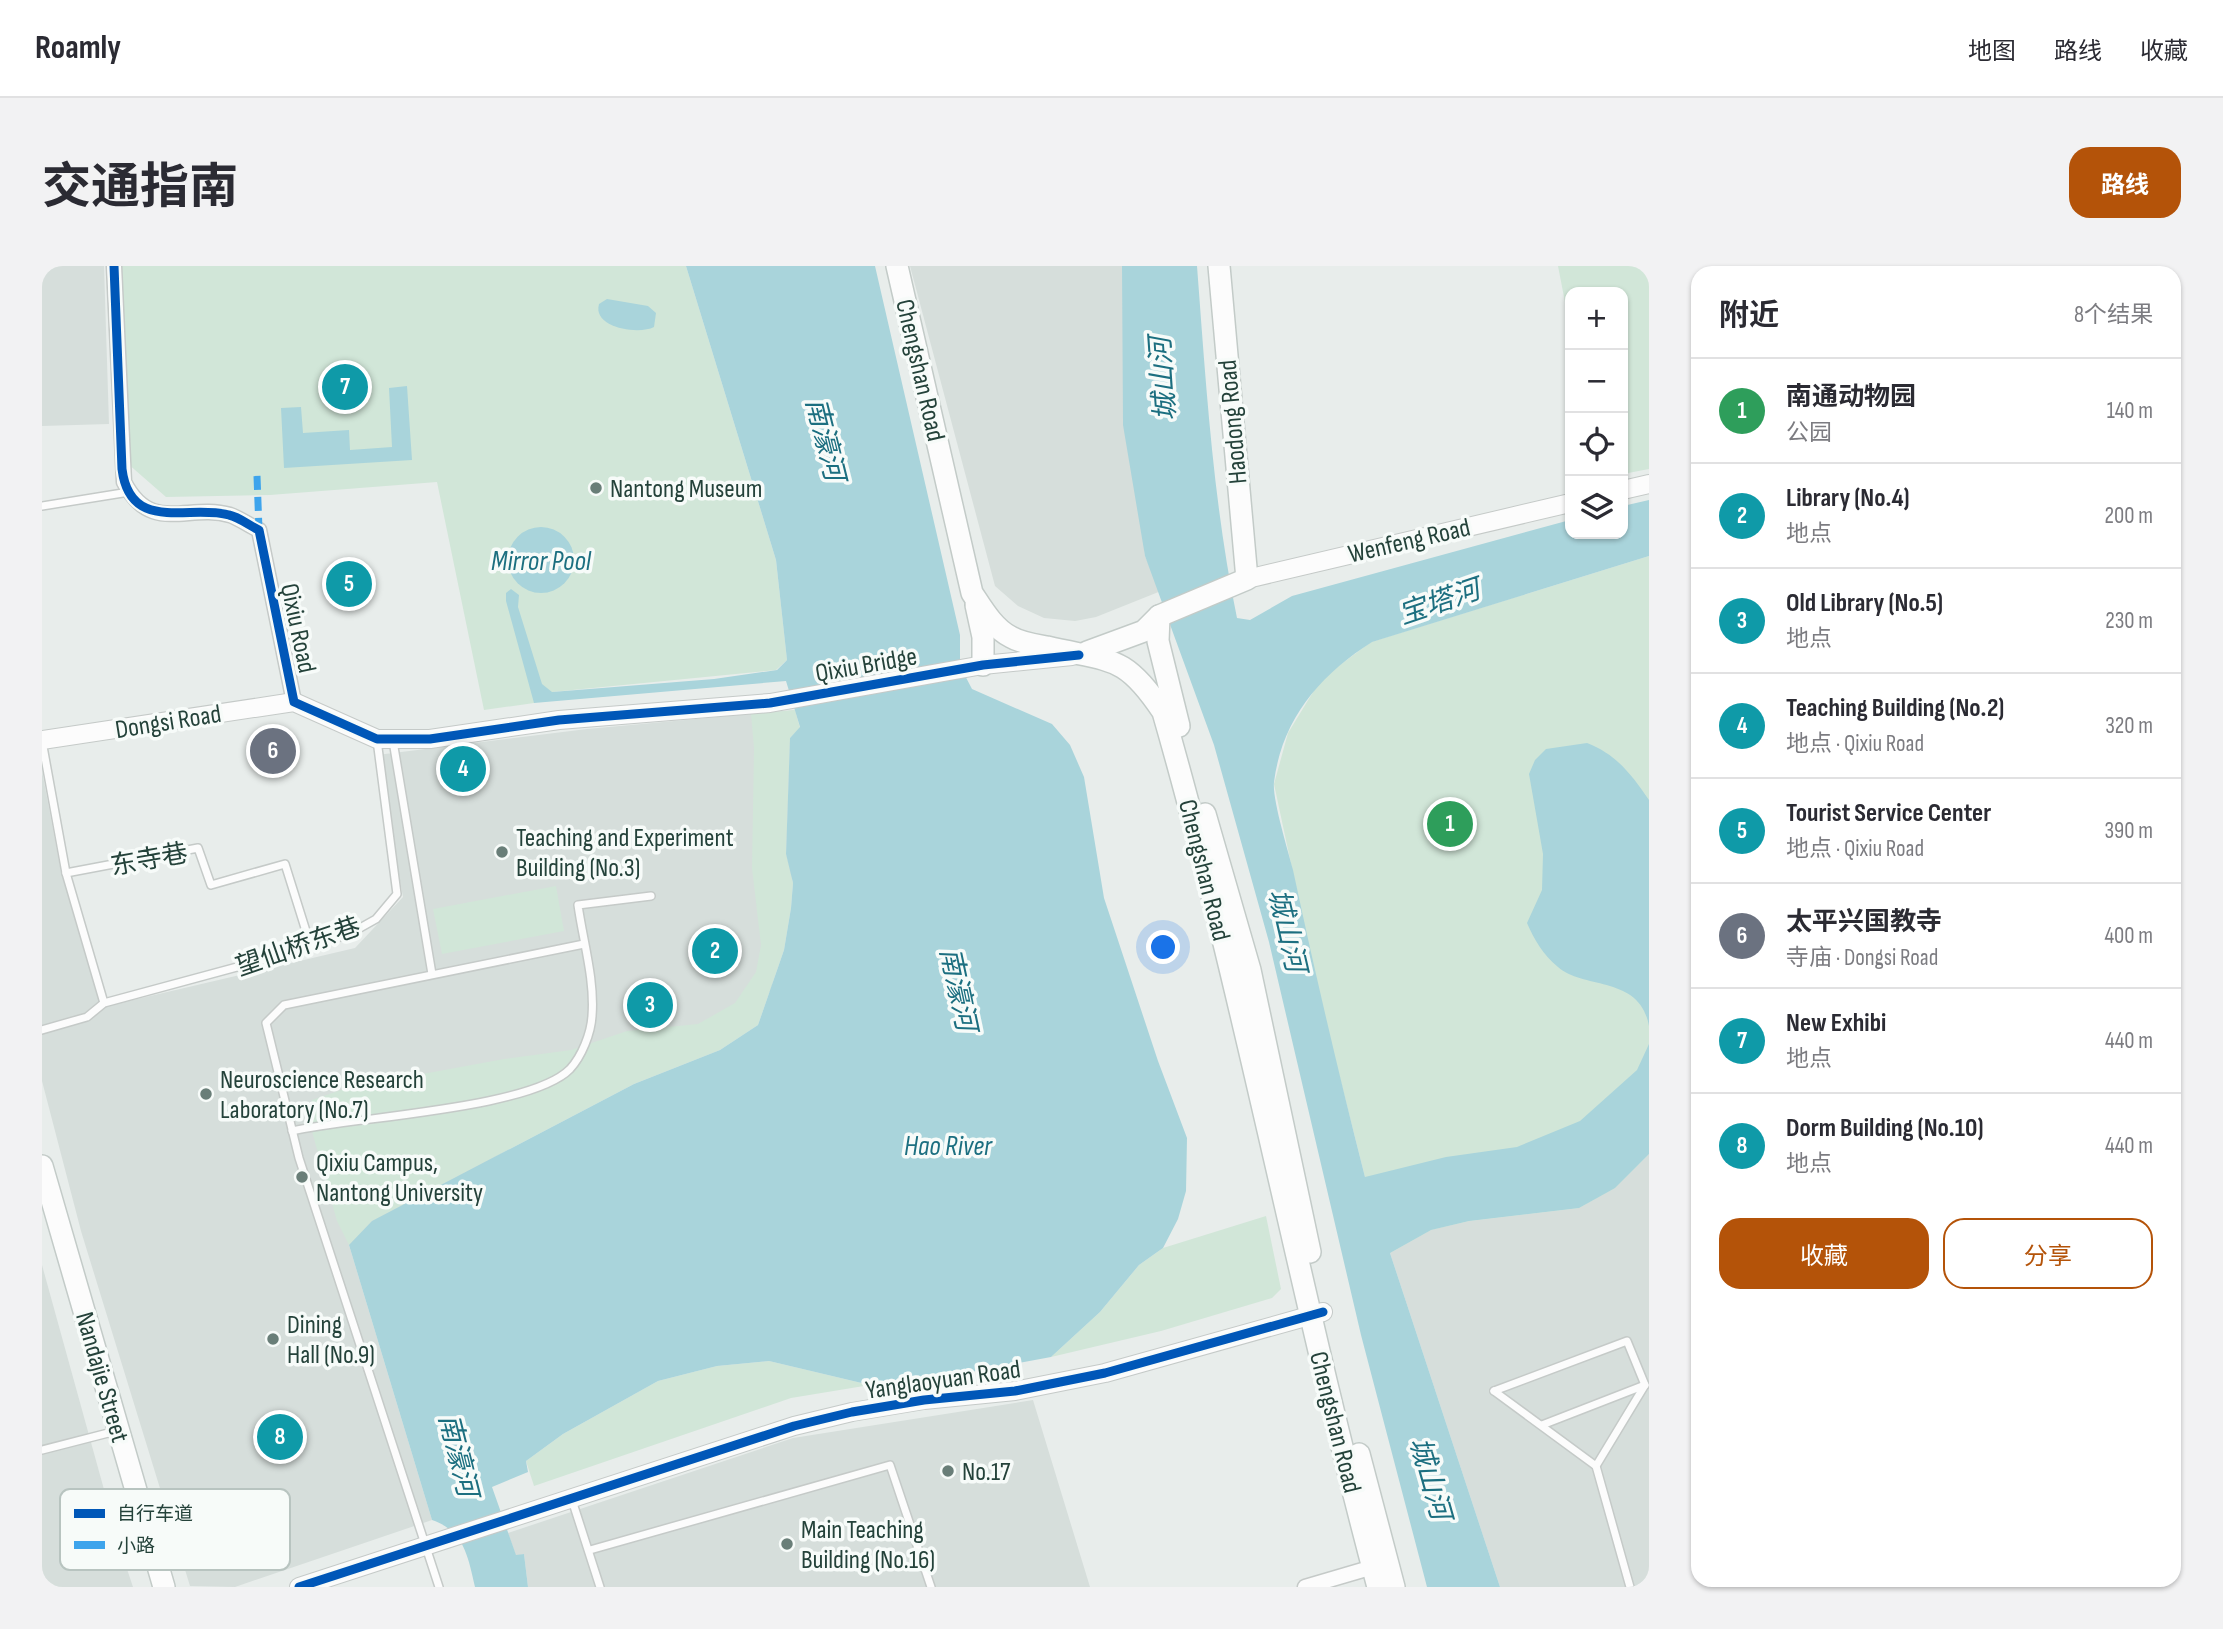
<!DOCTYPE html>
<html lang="zh">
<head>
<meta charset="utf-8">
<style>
	:root { --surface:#fff; --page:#f2f2f3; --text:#2b2b33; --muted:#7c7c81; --line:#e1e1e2; --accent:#b45309 }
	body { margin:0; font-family:"Sofia Sans Condensed","Noto Sans SC",sans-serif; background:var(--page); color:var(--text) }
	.controls { position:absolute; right:21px; top:21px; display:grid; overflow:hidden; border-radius:14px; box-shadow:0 2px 5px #0004 }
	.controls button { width:63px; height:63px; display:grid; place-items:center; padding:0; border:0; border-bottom:2px solid var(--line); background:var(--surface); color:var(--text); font:35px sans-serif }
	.you { position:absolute; left:1122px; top:682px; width:24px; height:24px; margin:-18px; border:5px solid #fff; border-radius:50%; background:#1a73e8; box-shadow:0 0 0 10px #1a73e833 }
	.badge { display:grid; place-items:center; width:46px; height:46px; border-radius:50%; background:var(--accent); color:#fff; font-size:23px; font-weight:700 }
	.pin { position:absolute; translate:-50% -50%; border:4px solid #fff; box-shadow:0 2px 7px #0006 }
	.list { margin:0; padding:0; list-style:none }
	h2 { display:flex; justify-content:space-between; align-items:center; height:91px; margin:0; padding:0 28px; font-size:30px }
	h2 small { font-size:23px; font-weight:400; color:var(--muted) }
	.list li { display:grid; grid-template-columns:46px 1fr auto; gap:21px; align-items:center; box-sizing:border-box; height:105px; padding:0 28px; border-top:2px solid var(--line) }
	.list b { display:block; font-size:26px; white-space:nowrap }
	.list p { margin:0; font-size:23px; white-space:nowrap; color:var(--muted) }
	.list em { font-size:23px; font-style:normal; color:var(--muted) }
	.actions { display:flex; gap:14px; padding:21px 28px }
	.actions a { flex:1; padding:16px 0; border:2px solid var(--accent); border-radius:21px; text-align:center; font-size:24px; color:var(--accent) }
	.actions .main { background:var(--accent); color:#fff }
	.icon { flex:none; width:38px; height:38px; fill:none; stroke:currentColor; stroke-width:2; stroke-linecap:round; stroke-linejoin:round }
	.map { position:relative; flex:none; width:1607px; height:1321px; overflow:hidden; border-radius:21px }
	header { display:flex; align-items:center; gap:42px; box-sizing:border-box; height:98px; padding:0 35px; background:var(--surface); border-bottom:2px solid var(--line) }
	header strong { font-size:33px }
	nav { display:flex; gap:38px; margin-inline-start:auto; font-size:24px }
	.intro { display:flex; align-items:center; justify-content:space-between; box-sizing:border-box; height:168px; padding:0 42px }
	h1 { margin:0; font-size:49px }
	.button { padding:18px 32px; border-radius:21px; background:var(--accent); color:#fff; font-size:24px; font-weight:700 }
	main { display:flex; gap:42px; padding:0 42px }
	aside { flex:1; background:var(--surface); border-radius:21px; box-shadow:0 2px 5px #0004 }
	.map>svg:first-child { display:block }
	.built { fill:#d6dedb }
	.green { fill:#d1e6d8 }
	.water { fill:#a9d4db }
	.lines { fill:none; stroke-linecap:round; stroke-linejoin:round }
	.service-casing { stroke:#c5cac8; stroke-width:10 }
	.minor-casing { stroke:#c5cac8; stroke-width:17 }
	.tertiary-casing { stroke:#c5cac8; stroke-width:20 }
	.secondary-casing { stroke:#c3cbc8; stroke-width:24 }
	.service { stroke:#fcfcfc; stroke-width:7 }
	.minor { stroke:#fcfcfc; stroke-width:14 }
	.tertiary { stroke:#fcfcfc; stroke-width:18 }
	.secondary { stroke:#fcfcfc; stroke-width:21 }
	.quiet { stroke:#3ea4ec; stroke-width:7; stroke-dasharray:14 7; stroke-linecap:butt }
	.cycleway-casing { stroke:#f7fbf9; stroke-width:13 }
	.cycleway { stroke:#0057b8; stroke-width:9 }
	.poi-dot { fill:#697e78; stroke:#f7fbf9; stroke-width:2.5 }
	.labels { text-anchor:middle; stroke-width:7; stroke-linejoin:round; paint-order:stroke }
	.street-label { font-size:26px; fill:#24423a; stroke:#f7fbf9 }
	.poi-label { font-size:26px; fill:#24423a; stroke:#f7fbf9; text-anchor:start }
	.water-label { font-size:28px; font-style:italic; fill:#1c6f80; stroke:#f7fbf9 }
	.key { fill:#f7fbf9; stroke:#b8c4c0; stroke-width:2 }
	.key-label { font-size:19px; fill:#24423a }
</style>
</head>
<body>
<header>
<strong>Roamly</strong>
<nav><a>地图</a><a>路线</a><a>收藏</a></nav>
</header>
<div class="intro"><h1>交通指南</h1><a class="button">路线</a></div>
<main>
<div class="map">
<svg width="1607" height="1321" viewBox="0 0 1607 1321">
	<rect width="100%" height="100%" fill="#e8edeb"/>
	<g class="built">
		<polygon points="0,0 62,0 67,158 0,160"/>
		<polygon points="868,0 1080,0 1103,290 1119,325 1054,351 1033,355 1002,352 976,340 953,320"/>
		<polygon points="753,444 748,472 744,588 750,609 729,725 307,979 390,1254 193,1321 148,1320 39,965 0,815 0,505 19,606 61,741 313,682 361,631 335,489 545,463"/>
		<polygon points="1607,888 1607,1321 1458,1321 1348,987 1388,964 1427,955 1537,942 1573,921"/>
		<polygon points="0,999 79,1285 91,1321 0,1321"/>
		<polygon points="991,1134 1048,1321 486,1321 482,1288 474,1290 466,1267 751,1172"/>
	</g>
	<g class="green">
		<polygon points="78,0 644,0 734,294 745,394 734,404 510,426 492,437 442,444 395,216 228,229 124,231 85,197"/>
		<polygon points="1516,0 1607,0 1607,203 1581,208 1581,26 1528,26 1528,62"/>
		<polygon points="1607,290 1607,888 1573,922 1537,942 1427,955 1389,964 1348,987 1323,911 1277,729 1232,518 1246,467 1279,413 1329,376"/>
		<polygon points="753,444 758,462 748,472 744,588 751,617 749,642 742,684 716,759 678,784 592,818 330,955 307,979 295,955 266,851 270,834 305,822 462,793 529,784 585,765 656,758 693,737 714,706 719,679 710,602 712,482 709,448"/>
		<polygon points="514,620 522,665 400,688 391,643"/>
		<polygon points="1224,950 1239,1023 1230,1032 1119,1065 1009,1091 1058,1046 1097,999 1121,982"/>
		<polygon points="727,1095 828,1119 749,1132 492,1220 484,1195 521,1168 616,1115 675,1100"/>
	</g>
	<g class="water">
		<path d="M644,0H833L918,369V400L930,423L1010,458L1028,479L1042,511L1062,632L1116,795L1145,872L1144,925L1136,953L1121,982L1097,999L1058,1046L1009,1091L918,1108L828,1119L727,1095L675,1100L616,1115L521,1168L484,1195L486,1206L450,1221L474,1289L482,1288L486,1321H433C426,1290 422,1265 390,1254L307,979L330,955L592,818L678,784L716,759L742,684L749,642L751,617L744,588L748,472L758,461L744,415L492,437L464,335V327L469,323L477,329L476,341L500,418L510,426L672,413L735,404L745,394L734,294Z"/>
		<path d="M1080,0H1155C1164,118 1171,236 1195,352L1208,354L1250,330L1528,254V268H1581V240L1607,234V290L1330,376C1278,409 1240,453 1232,516C1230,533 1246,584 1251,604C1273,707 1297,809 1323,911L1404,891L1475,881L1538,855L1595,804L1607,778V888L1573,922L1537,942L1427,955L1389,964L1348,987L1458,1321H1385L1319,1069L1227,676L1172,479L1103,290L1081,159Z"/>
		<path d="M565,33L606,40L614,47L612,61C597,69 550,62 557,38Z"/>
		<polygon points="365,120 370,194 242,202 239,142 259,141 261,167 307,164 308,184 350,181 347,122"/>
		<circle cx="499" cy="294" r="33"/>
		<path d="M1545,477C1574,488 1590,509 1607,534V760C1598,709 1542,724 1516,701C1501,689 1492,673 1485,657L1500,624L1501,588L1487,508L1493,494L1504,483Z"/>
	</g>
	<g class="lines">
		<defs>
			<g id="service">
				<polyline points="0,240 87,226"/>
				<polyline points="0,475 24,607 62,737"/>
				<polyline points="351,475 390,708"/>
				<polyline points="24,607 156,582 169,619 243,598 269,681"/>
				<polyline points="0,764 45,751 62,737 269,681 309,667 334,653 355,628 335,474"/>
				<path d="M250,865C311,851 489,843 528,803C540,790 549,767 550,750C553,714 541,675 536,639L609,630"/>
				<polyline points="1452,1125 1585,1075 1603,1119 1554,1200"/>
				<polyline points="1452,1125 1554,1200 1588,1321"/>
				<polyline points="1500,1159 1603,1119"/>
				<polyline points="0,1184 74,1165"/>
				<polyline points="530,1234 558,1321"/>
				<polyline points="548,1284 848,1199 889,1321"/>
				<polyline points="397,1321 257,892 224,757 242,739 542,678"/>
			</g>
			<g id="minor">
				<path d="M72,0L82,216C109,269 146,237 188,249C197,252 208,260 217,264L252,436"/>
				<polyline points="1263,1321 1331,1301"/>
			</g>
			<g id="tertiary">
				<polyline points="1581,224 1607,218"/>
				<polyline points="1205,313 1528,237"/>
				<polyline points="0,474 252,436 335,473 388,473 517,454 728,437 941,399 1030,390"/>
				<polyline points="257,1321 752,1160 810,1146 882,1134 973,1125 1063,1107 1281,1046"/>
			</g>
			<g id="secondary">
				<path d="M855,0L930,327C940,342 952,363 969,371C979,377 994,379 1005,381C1068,396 1082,387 1121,446C1204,735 1258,1031 1336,1321"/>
				<polyline points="934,339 941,371 941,399"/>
				<polyline points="1117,350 1116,375 1137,460"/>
				<polyline points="1045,386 1102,365 1117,350 1205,313 1177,0"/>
				<polyline points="1163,548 1208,704 1268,986"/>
				<polyline points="0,900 122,1321"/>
				<polyline points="1317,1188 1352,1321"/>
			</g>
		</defs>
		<use href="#service" class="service-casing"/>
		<use href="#minor" class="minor-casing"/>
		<use href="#tertiary" class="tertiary-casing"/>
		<use href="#secondary" class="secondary-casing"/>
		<use href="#service" class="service"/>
		<use href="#minor" class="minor"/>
		<use href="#tertiary" class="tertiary"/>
		<use href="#secondary" class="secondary"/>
		<polyline class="quiet" points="215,210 217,264"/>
		<defs>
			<g id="cycleway">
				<path d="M72,0L80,203C88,268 148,238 187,249C197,251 208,260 217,264L252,436L335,473H388L517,454L728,437L941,399L1037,389"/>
				<polyline points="257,1321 752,1160 810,1146 882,1134 973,1125 1063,1107 1281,1046"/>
			</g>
		</defs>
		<use href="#cycleway" class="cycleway-casing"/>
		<use href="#cycleway" class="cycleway"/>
	</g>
	<g class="poi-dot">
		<circle cx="554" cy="222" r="7"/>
		<circle cx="460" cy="586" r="7"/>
		<circle cx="164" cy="828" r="7"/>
		<circle cx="260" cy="911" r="7"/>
		<circle cx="231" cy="1073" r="7"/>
		<circle cx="906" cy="1205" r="7"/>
		<circle cx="745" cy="1278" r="7"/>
	</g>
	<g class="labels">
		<g class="street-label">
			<text transform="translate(879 104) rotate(77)" y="9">Chengshan Road</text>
			<text transform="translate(1190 156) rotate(-95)" y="9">Haodong Road</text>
			<text transform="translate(1367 274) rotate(-13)" y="9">Wenfeng Road</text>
			<text transform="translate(257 362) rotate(78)" y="9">Qixiu Road</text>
			<text transform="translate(824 398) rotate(-10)" y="9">Qixiu Bridge</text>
			<text transform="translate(126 455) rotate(-9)" y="9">Dongsi Road</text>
			<text transform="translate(107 593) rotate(-10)" y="9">东寺巷</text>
			<text transform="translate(1163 604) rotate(76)" y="9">Chengshan Road</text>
			<text transform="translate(256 680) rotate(-19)" y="9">望仙桥东巷</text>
			<text transform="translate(61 1111) rotate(74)" y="9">Nandajie Street</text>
			<text transform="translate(901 1113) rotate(-8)" y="9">Yanglaoyuan Road</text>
			<text transform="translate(1294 1156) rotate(76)" y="9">Chengshan Road</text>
		</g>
		<g class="poi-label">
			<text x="568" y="231">Nantong Museum</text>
			<text x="474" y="580">Teaching and Experiment<tspan x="474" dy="30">Building (No.3)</tspan></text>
			<text x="178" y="822">Neuroscience Research<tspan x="178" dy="30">Laboratory (No.7)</tspan></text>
			<text x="274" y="905">Qixiu Campus,<tspan x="274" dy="30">Nantong University</tspan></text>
			<text x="245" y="1067">Dining<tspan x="245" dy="30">Hall (No.9)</tspan></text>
			<text x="920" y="1214">No.17</text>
			<text x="759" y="1272">Main Teaching<tspan x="759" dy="30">Building (No.16)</tspan></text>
		</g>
		<g class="water-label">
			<text transform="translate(1120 113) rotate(-94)" y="10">城山河</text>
			<text transform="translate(784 173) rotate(76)" y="10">南濠河</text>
			<text x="499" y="304">Mirror Pool</text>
			<text transform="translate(1397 335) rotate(-19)" y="10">宝塔河</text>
			<text transform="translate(1246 664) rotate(77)" y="10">城山河</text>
			<text transform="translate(917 723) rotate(78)" y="10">南濠河</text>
			<text x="906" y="889">Hao River</text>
			<text transform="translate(417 1189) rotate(76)" y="10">南濠河</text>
			<text transform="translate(1389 1212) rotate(74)" y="10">城山河</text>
		</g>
	</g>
	<rect x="18" y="1223" width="230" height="81" rx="10" class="key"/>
	<rect x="32" y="1243" width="31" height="9" fill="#0057b8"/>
	<rect x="32" y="1275" width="31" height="8" fill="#3ea4ec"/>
	<g class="key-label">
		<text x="75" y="1254">自行车道</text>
		<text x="75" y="1286">小路</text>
	</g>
</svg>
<div class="controls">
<button>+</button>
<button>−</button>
<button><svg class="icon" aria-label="locate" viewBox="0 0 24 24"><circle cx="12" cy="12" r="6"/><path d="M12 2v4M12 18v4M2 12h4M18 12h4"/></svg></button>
<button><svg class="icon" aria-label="layers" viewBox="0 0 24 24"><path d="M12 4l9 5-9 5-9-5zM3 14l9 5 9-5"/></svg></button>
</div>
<div class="you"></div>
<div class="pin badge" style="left:1408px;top:558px;background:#2e9e5b">1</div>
<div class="pin badge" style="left:673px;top:685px;background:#0f9aa8">2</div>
<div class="pin badge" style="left:608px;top:739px;background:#0f9aa8">3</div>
<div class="pin badge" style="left:421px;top:503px;background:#0f9aa8">4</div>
<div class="pin badge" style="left:307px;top:318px;background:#0f9aa8">5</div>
<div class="pin badge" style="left:231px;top:485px;background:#6b7280">6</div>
<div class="pin badge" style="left:303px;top:121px;background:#0f9aa8">7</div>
<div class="pin badge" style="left:238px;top:1171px;background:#0f9aa8">8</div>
</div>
<aside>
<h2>附近<small>8个结果</small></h2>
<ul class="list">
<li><span class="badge" style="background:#2e9e5b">1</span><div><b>南通动物园</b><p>公园</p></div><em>140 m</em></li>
<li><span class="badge" style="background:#0f9aa8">2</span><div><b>Library (No.4)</b><p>地点</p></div><em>200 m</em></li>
<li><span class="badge" style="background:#0f9aa8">3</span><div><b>Old Library (No.5)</b><p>地点</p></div><em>230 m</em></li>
<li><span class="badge" style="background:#0f9aa8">4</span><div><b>Teaching Building (No.2)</b><p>地点 · Qixiu Road</p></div><em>320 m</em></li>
<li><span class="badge" style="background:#0f9aa8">5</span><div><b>Tourist Service Center</b><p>地点 · Qixiu Road</p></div><em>390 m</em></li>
<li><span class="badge" style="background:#6b7280">6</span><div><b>太平兴国教寺</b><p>寺庙 · Dongsi Road</p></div><em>400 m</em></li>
<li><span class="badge" style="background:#0f9aa8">7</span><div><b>New Exhibi</b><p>地点</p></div><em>440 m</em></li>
<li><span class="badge" style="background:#0f9aa8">8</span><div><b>Dorm Building (No.10)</b><p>地点</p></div><em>440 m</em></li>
</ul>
<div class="actions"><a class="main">收藏</a><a>分享</a></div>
</aside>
</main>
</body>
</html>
